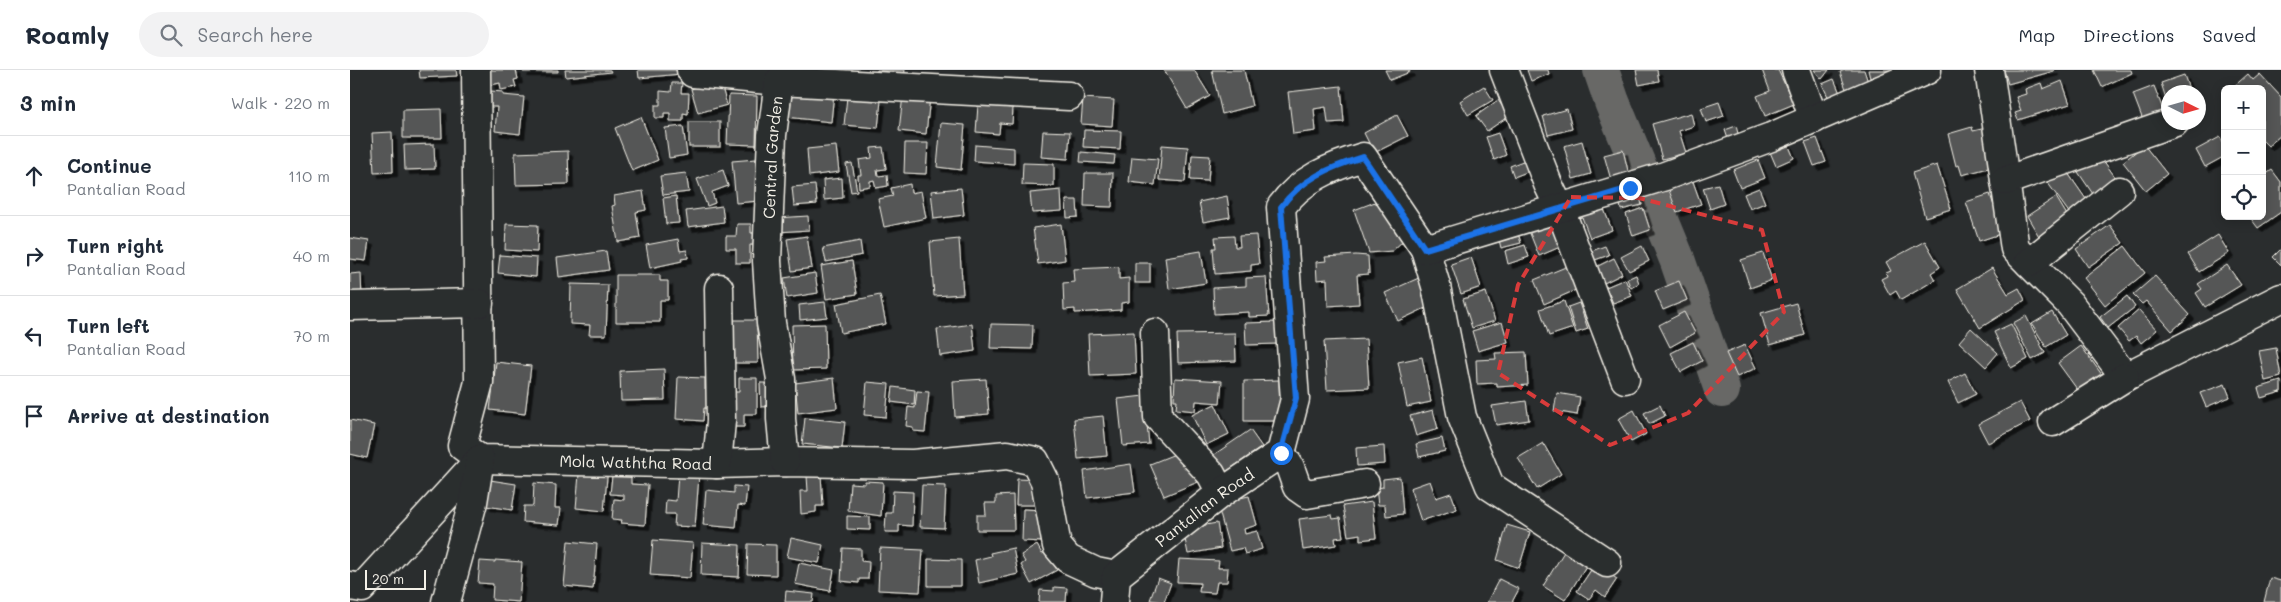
<!DOCTYPE html>
<html lang="en">
<head>
<meta charset="utf-8">
<style>
	:root { --surface:#fff; --page:#f2f2f3; --text:#1f2937; --muted:#747a83; --line:#e0e1e3 }
	body { margin:0; font-family:Mali,sans-serif; background:var(--page); color:var(--text) }
	.controls { position:absolute; right:15px; top:15px; display:grid; overflow:hidden; border-radius:8px; box-shadow:0 2px 12px #0003 }
	.controls button { width:45px; height:45px; display:grid; place-items:center; padding:0; border:0; border-bottom:1px solid var(--line); background:var(--surface); color:var(--text); font:25px sans-serif }
	.compass { position:absolute; left:1811px; top:15px; width:45px; height:45px; border-radius:50%; background:var(--surface); box-shadow:0 2px 12px #0003; rotate:95deg }
	.scale { position:absolute; left:15px; bottom:12px; width:61px; box-sizing:border-box; padding-left:5px; border:2px solid #f4f1e8; border-top:0; font-size:14px; line-height:18px; white-space:nowrap; color:#f4f1e8; -webkit-text-stroke:4px #2a2d2e; paint-order:stroke }
	.stop { position:absolute; width:15px; height:15px; margin:-11px; border:4px solid #1a73e8; border-radius:50%; background:#fff }
	.stop.end { background:#1a73e8; border-color:#fff; box-shadow:0 1px 5px #0008 }
	.list { margin:0; padding:0; list-style:none }
	h2 { display:flex; justify-content:space-between; align-items:center; height:65px; margin:0; padding:0 20px; font-size:21px }
	h2 small { font-size:16px; font-weight:400; color:var(--muted) }
	.list li { display:grid; grid-template-columns:32px 1fr auto; gap:15px; align-items:center; box-sizing:border-box; height:80px; padding:0 20px; border-top:1px solid var(--line) }
	.list b { display:block; font-size:19px; white-space:nowrap }
	.list p { margin:0; font-size:16px; white-space:nowrap; color:var(--muted) }
	.list em { font-size:16px; font-style:normal; color:var(--muted) }
	.icon { flex:none; width:28px; height:28px; fill:none; stroke:currentColor; stroke-width:2; stroke-linecap:round; stroke-linejoin:round }
	.map { position:relative; flex:none; width:1931px; height:532px; overflow:hidden }
	header { display:flex; align-items:center; gap:30px; box-sizing:border-box; height:70px; padding:0 25px; background:var(--surface); border-bottom:1px solid var(--line) }
	header strong { font-size:24px }
	nav { display:flex; gap:28px; margin-inline-start:auto; font-size:18px }
	.search { width:350px; height:45px; background:var(--page); display:flex; align-items:center; gap:12px; box-sizing:border-box; padding:0 18px; border-radius:28px; color:var(--muted); font-size:19px }
	main { display:flex }
	aside { flex:1; background:var(--surface) }
	.map>svg:first-child { display:block }
	.lines { fill:none; stroke-linecap:round; stroke-linejoin:round }
	.river { stroke:#676866; stroke-width:36 }
	.building { fill:#555756; stroke:#f4f1e8; filter:url(#shadow) }
	.minor-casing { stroke:#f4f1e8; stroke-width:31 }
	.minor { stroke:#2a2d2e; stroke-width:28 }
	.route { stroke:#1a73e8; stroke-width:6 }
	.marked { fill:none; stroke:#d93c3b; stroke-width:4; stroke-dasharray:10 6; stroke-linejoin:round }
	.labels { text-anchor:middle; stroke-width:4.5; stroke-linejoin:round; paint-order:stroke }
	.street-label { font-size:16px; fill:#f4f1e8; stroke:#2a2d2e }
</style>
</head>
<body>
<header>
<strong>Roamly</strong>
<div class="search"><svg class="icon" aria-label="search" viewBox="0 0 24 24"><circle cx="10" cy="10" r="6"/><path d="M15 15l6 6"/></svg>Search here</div>
<nav><a>Map</a><a>Directions</a><a>Saved</a></nav>
</header>
<main>
<aside>
<h2>3 min<small>Walk · 220 m</small></h2>
<ul class="list">
<li><svg class="icon" aria-label="ahead" viewBox="0 0 24 24"><path d="M12 20V5M6 11l6-6 6 6"/></svg><div><b>Continue</b><p>Pantalian Road</p></div><em>110 m</em></li>
<li><svg class="icon" aria-label="right" viewBox="0 0 24 24"><path d="M7 20v-9h11M14 6l5 5-5 5"/></svg><div><b>Turn right</b><p>Pantalian Road</p></div><em>40 m</em></li>
<li><svg class="icon" aria-label="left" viewBox="0 0 24 24"><path d="M17 20v-9H6M10 6l-5 5 5 5"/></svg><div><b>Turn left</b><p>Pantalian Road</p></div><em>70 m</em></li>
<li><svg class="icon" aria-label="arrive" viewBox="0 0 24 24"><path d="M6 21V4h12l-3 4 3 4H6"/></svg><div><b>Arrive at destination</b></div></li>
</ul>
</aside>
<div class="map">
<svg width="1931" height="532" viewBox="0 0 1931 532">
	<defs>
		<filter id="shadow"><feDropShadow dx="4.5" dy="4.5" stdDeviation="0" flood-color="#0009"/></filter>
	</defs>
	<rect width="100%" height="100%" fill="#2a2d2e"/>
	<filter id="ink" filterUnits="userSpaceOnUse"><feTurbulence type="fractalNoise" baseFrequency=".02" numOctaves="2"/><feDisplacementMap in="SourceGraphic" scale="10" xChannelSelector="R" yChannelSelector="G"/><feConvolveMatrix kernelMatrix="1 2 1 2 8 2 1 2 1" color-interpolation-filters="sRGB"/></filter>
	<g filter="url(#ink)">
		<g class="lines">
			<polyline class="river" points="1251,0 1262,32 1327,189 1372,320"/>
		</g>
		<g class="building">
			<polygon points="69,0 106,0 107,6 70,8"/>
			<polygon points="137,0 166,0 168,9 164,10 166,17 151,20 150,13 141,15"/>
			<polygon points="174,0 208,0 208,2 173,2"/>
			<polygon points="215,0 260,0 261,2 216,7"/>
			<polygon points="288,0 330,0 331,4 289,8"/>
			<polygon points="527,0 555,0 554,8 526,5"/>
			<polygon points="814,0 844,0 860,26 837,39"/>
			<polygon points="862,0 894,0 902,36 872,44"/>
			<polygon points="1035,0 1059,0 1060,2 1040,10"/>
			<polygon points="1177,0 1198,0 1199,4 1181,11"/>
			<polygon points="1286,0 1307,0 1309,11 1289,15"/>
			<polygon points="1412,0 1428,0 1444,34 1415,46 1407,26 1420,21"/>
			<polygon points="1464,0 1479,0 1472,9"/>
			<polygon points="1495,0 1514,0 1519,15 1497,22 1490,2"/>
			<polygon points="1518,0 1542,0 1542,1 1520,8"/>
			<polygon points="1654,0 1704,0 1704,1 1658,14"/>
			<polygon points="1744,0 1781,0 1782,3 1752,17"/>
			<polygon points="1898,4 1903,10 1910,4 1931,27 1931,65 1918,76 1912,70 1912,19 1881,19"/>
			<polygon points="1834,5 1840,22 1818,22 1818,35 1811,13"/>
			<polygon points="1484,9 1492,28 1481,33 1472,14"/>
			<polygon points="370,11 377,35 348,43 341,19"/>
			<polygon points="1712,11 1720,34 1668,50 1665,43 1671,41 1666,27 1676,24 1675,19 1691,13 1693,19"/>
			<polygon points="322,13 332,13 331,23 339,23 338,44 333,43 333,51 320,51 320,43 314,43 314,48 305,48 305,35 310,35 310,21 321,22"/>
			<polygon points="991,16 994,52 978,53 976,37 964,39 966,61 943,64 938,22"/>
			<polygon points="1134,16 1143,30 1118,45 1110,31"/>
			<polygon points="1804,16 1817,50 1796,58 1783,24"/>
			<polygon points="439,18 484,23 481,52 436,47"/>
			<polygon points="141,21 153,22 153,25 174,27 170,64 145,61 147,37 140,37"/>
			<polygon points="379,25 407,26 406,75 377,74"/>
			<polygon points="553,25 580,27 576,64 549,61"/>
			<polygon points="497,27 531,31 528,58 494,55"/>
			<polygon points="733,28 764,30 762,56 731,54"/>
			<polygon points="1148,30 1159,46 1137,61 1126,46"/>
			<polygon points="1369,32 1374,46 1356,52 1351,38"/>
			<polygon points="628,35 663,38 662,54 650,53 649,64 626,62"/>
			<polygon points="91,39 92,68 53,68 53,40"/>
			<polygon points="1217,39 1222,59 1198,65 1193,46"/>
			<polygon points="1341,43 1344,56 1329,61 1336,83 1312,89 1302,54"/>
			<polygon points="1047,45 1058,66 1024,83 1014,63"/>
			<polygon points="291,47 308,90 282,101 265,58"/>
			<rect x="339" y="52" width="31" height="25"/>
			<polygon points="591,53 615,55 611,100 587,97"/>
			<polygon points="333,56 337,85 319,88 315,58"/>
			<polygon points="1386,56 1390,71 1380,75 1375,60"/>
			<polygon points="1622,57 1623,61 1636,58 1646,96 1612,105 1609,95 1606,96 1598,64"/>
			<polygon points="734,60 771,61 770,79 733,77"/>
			<polygon points="693,61 720,62 718,89 691,87"/>
			<polygon points="42,62 43,102 24,103 22,63"/>
			<polygon points="1148,63 1156,85 1144,90 1136,67"/>
			<polygon points="1435,67 1444,88 1426,96 1417,75"/>
			<polygon points="1870,67 1875,76 1875,86 1855,97 1846,80"/>
			<polygon points="1467,68 1476,92 1464,96 1455,72"/>
			<polygon points="1232,71 1241,104 1223,109 1214,76"/>
			<polygon points="555,73 578,73 576,104 554,103"/>
			<polygon points="84,74 85,99 55,100 54,75"/>
			<polygon points="625,75 664,78 664,94 624,91"/>
			<polygon points="812,75 838,77 835,112 809,110"/>
			<polygon points="1794,75 1817,104 1796,121 1773,92"/>
			<polygon points="486,76 489,102 459,106 457,79"/>
			<polygon points="533,77 536,99 527,100 528,106 537,105 538,116 526,118 524,110 520,111 520,116 509,118 508,105 511,105 509,90 522,88 521,78"/>
			<polygon points="1273,80 1279,105 1261,110 1254,85"/>
			<polygon points="218,81 219,114 166,115 165,83"/>
			<polygon points="731,82 765,85 764,94 730,92"/>
			<polygon points="1748,83 1768,111 1745,127 1726,99"/>
			<polygon points="842,85 860,86 858,111 840,110"/>
			<polygon points="782,87 808,89 805,115 779,112"/>
			<polygon points="406,89 409,131 386,133 382,91"/>
			<polygon points="1178,89 1182,100 1164,107 1160,96"/>
			<polygon points="1408,90 1415,108 1390,118 1383,100"/>
			<polygon points="502,93 507,121 501,122 496,94"/>
			<polygon points="673,93 704,94 704,116 672,115"/>
			<polygon points="1587,95 1601,139 1575,147 1562,103"/>
			<polygon points="1713,96 1738,132 1720,144 1695,109"/>
			<polygon points="373,100 378,116 362,122 365,133 357,136 347,109"/>
			<polygon points="1922,100 1931,112 1931,142 1908,158 1899,146 1912,146 1912,107"/>
			<polygon points="336,103 339,122 313,125 310,106"/>
			<polygon points="735,103 763,103 762,137 734,136"/>
			<polygon points="1341,106 1351,134 1327,142 1317,115"/>
			<polygon points="492,108 493,128 474,130 473,110"/>
			<polygon points="560,114 561,123 571,121 576,148 534,157 528,129 543,126 541,118"/>
			<polygon points="1368,114 1374,134 1360,139 1353,118"/>
			<polygon points="465,115 467,134 444,136 442,117"/>
			<polygon points="611,118 614,145 584,149 581,121"/>
			<polygon points="1409,118 1415,133 1400,139 1394,124"/>
			<polygon points="711,120 712,141 682,143 680,123"/>
			<polygon points="293,121 296,140 286,142 290,168 268,172 262,136 265,135 264,126"/>
			<polygon points="1289,123 1292,135 1271,140 1269,128"/>
			<polygon points="1640,124 1653,163 1629,171 1616,132"/>
			<polygon points="326,126 329,153 316,154 313,128"/>
			<polygon points="877,126 880,147 853,152 849,132"/>
			<polygon points="1038,127 1054,170 1042,181 1019,183 1004,140"/>
			<polygon points="1706,127 1720,150 1690,168 1677,146"/>
			<polygon points="716,130 727,130 728,147 717,148"/>
			<polygon points="1252,134 1262,160 1240,168 1230,142"/>
			<polygon points="372,136 374,152 338,157 336,141"/>
			<polygon points="1293,138 1300,160 1283,166 1276,144"/>
			<polygon points="458,146 459,160 428,162 427,148"/>
			<polygon points="1198,148 1210,177 1189,186 1177,156"/>
			<polygon points="156,154 188,155 187,182 155,180"/>
			<polygon points="387,154 401,154 401,163 409,163 409,175 400,175 400,193 386,193 386,179 376,179 376,166 386,166"/>
			<polygon points="711,154 715,190 688,194 683,158"/>
			<polygon points="1760,155 1773,173 1738,197 1726,179"/>
			<polygon points="1167,160 1171,173 1151,178 1148,166"/>
			<polygon points="906,165 909,194 901,195 901,201 865,204 863,178 866,178 865,167 884,166 885,177 890,177 889,166"/>
			<polygon points="1868,165 1879,183 1849,202 1838,184"/>
			<polygon points="457,166 462,198 442,201 437,169"/>
			<polygon points="0,168 19,171 16,191 0,189"/>
			<polygon points="328,169 330,181 337,180 338,188 331,189 332,191 300,198 296,175"/>
			<polygon points="609,169 613,224 584,226 580,172"/>
			<polygon points="510,171 512,185 476,192 473,178"/>
			<polygon points="1575,171 1590,197 1581,203 1585,210 1551,230 1546,221 1540,225 1531,209 1537,206 1536,203 1541,201 1536,192"/>
			<polygon points="1175,175 1179,187 1158,194 1155,181"/>
			<polygon points="1255,176 1259,185 1242,191 1239,182"/>
			<polygon points="1292,176 1299,191 1279,201 1271,187"/>
			<polygon points="1775,176 1795,203 1755,235 1734,208"/>
			<polygon points="1931,179 1931,195 1923,187"/>
			<polygon points="256,181 259,200 209,207 207,188"/>
			<polygon points="851,181 856,213 819,219 815,187"/>
			<polygon points="1413,183 1422,210 1400,218 1391,190"/>
			<polygon points="150,185 187,188 186,207 148,203"/>
			<polygon points="1006,185 1018,186 1019,204 1007,205 1009,234 978,236 977,209 967,210 966,192 976,191 975,187"/>
			<polygon points="1121,187 1131,217 1111,224 1101,194"/>
			<polygon points="1264,188 1272,204 1254,213 1246,197"/>
			<polygon points="502,191 507,224 476,229 471,196"/>
			<rect x="785" y="193" width="15" height="20"/>
			<polygon points="1877,195 1891,215 1855,237 1846,223 1852,219 1848,214"/>
			<polygon points="1218,196 1228,219 1194,234 1184,210"/>
			<polygon points="769,197 769,209 779,208 779,232 771,233 771,240 725,243 725,239 714,240 713,213 724,212 723,199"/>
			<polygon points="1642,198 1658,224 1669,218 1675,230 1630,258 1607,219"/>
			<polygon points="11,203 12,231 0,231 0,204"/>
			<polygon points="465,203 468,223 437,228 434,208"/>
			<polygon points="266,205 310,205 310,211 318,211 318,230 310,230 310,252 266,252"/>
			<polygon points="1286,205 1289,213 1281,218 1277,209"/>
			<polygon points="1805,206 1840,245 1822,261 1796,231 1792,234 1783,225"/>
			<polygon points="916,207 919,246 899,247 899,242 864,244 863,218 896,216 896,208"/>
			<polygon points="1071,207 1084,234 1048,251 1035,223"/>
			<polygon points="1275,209 1282,226 1263,233 1256,217"/>
			<polygon points="1329,211 1337,230 1313,240 1305,221"/>
			<polygon points="221,214 258,215 256,265 239,265 240,255 220,254"/>
			<polygon points="1136,222 1145,251 1122,258 1113,229"/>
			<polygon points="530,225 536,254 491,263 486,234"/>
			<polygon points="1777,226 1785,237 1758,258 1750,247"/>
			<polygon points="1214,231 1223,258 1199,266 1190,239"/>
			<polygon points="475,232 477,247 450,250 449,235"/>
			<polygon points="1229,233 1238,259 1226,263 1218,237"/>
			<polygon points="1446,233 1455,265 1420,275 1411,243"/>
			<polygon points="1789,240 1807,260 1791,273 1786,266 1779,271 1768,258"/>
			<polygon points="1334,242 1345,263 1320,277 1309,255"/>
			<polygon points="1702,242 1716,265 1696,277 1682,254"/>
			<polygon points="1676,246 1695,283 1682,290 1663,253"/>
			<polygon points="384,250 407,250 408,293 384,293 384,270 377,270 377,255 384,255"/>
			<polygon points="927,252 928,274 896,275 895,253"/>
			<polygon points="1152,252 1158,272 1128,281 1122,261"/>
			<polygon points="475,254 476,299 443,300 442,255"/>
			<polygon points="622,254 625,281 590,286 587,259"/>
			<polygon points="641,254 683,255 682,279 640,278"/>
			<polygon points="1661,254 1678,289 1661,298 1644,262"/>
			<polygon points="1621,258 1648,283 1636,297 1609,272"/>
			<polygon points="784,262 786,304 740,306 738,264"/>
			<polygon points="885,263 886,291 828,293 827,264"/>
			<polygon points="1016,269 1019,318 977,320 974,271"/>
			<polygon points="1343,272 1352,291 1331,302 1321,283"/>
			<polygon points="1395,275 1406,298 1387,307 1376,283"/>
			<polygon points="1731,276 1755,309 1732,326 1708,293"/>
			<polygon points="1926,278 1931,307 1915,311 1909,281"/>
			<polygon points="1176,282 1178,315 1147,317 1147,313 1127,314 1126,290 1146,289 1145,283"/>
			<polygon points="1072,287 1081,332 1057,337 1048,292"/>
			<polygon points="146,292 181,296 175,344 140,340"/>
			<polygon points="314,299 315,330 271,331 270,301"/>
			<polygon points="1615,303 1626,324 1608,333 1598,312"/>
			<polygon points="328,307 355,308 355,319 366,320 365,338 354,338 353,351 326,349"/>
			<polygon points="389,308 407,308 407,344 394,344 394,357 380,357 380,322 389,322"/>
			<polygon points="484,308 487,338 448,343 445,313"/>
			<polygon points="825,308 872,311 870,333 846,331 845,341 826,339 827,330 824,330"/>
			<polygon points="636,309 639,344 605,347 603,311"/>
			<polygon points="929,310 930,351 894,351 894,311"/>
			<polygon points="1931,311 1931,322 1911,328 1908,318"/>
			<polygon points="517,312 539,314 536,347 514,345"/>
			<polygon points="410,313 426,313 427,336 411,337"/>
			<polygon points="1875,314 1880,327 1856,337 1850,323"/>
			<polygon points="543,317 565,320 564,335 541,332"/>
			<polygon points="567,321 579,322 575,362 563,361 563,357 556,356 558,337 565,338"/>
			<polygon points="1207,323 1230,327 1227,345 1204,341"/>
			<polygon points="794,326 799,374 773,376 768,329"/>
			<polygon points="1176,331 1179,350 1146,355 1142,336"/>
			<polygon points="1670,332 1680,351 1638,373 1628,354"/>
			<polygon points="865,334 879,364 856,375 842,345"/>
			<polygon points="1310,335 1315,346 1299,354 1294,343"/>
			<polygon points="1083,340 1088,359 1066,366 1060,346"/>
			<polygon points="1284,340 1296,364 1281,372 1268,349"/>
			<polygon points="753,346 757,386 728,389 724,349"/>
			<polygon points="455,348 495,352 492,378 452,374"/>
			<polygon points="0,350 24,355 17,388 0,384"/>
			<polygon points="900,360 912,377 874,403 862,386"/>
			<polygon points="1092,368 1095,381 1069,387 1066,374"/>
			<polygon points="1193,373 1211,404 1187,419 1168,388"/>
			<polygon points="1034,376 1035,394 1007,396 1006,378"/>
			<polygon points="835,380 848,412 814,426 800,394"/>
			<polygon points="230,393 258,396 254,441 226,438"/>
			<polygon points="781,394 785,422 737,428 734,401"/>
			<polygon points="328,404 349,406 345,457 324,456 325,444 315,444 316,430 326,431"/>
			<polygon points="471,405 473,436 466,436 466,442 451,444 450,421 458,421 457,406"/>
			<polygon points="262,406 281,407 281,414 298,415 295,455 271,453 272,450 262,449 264,429 274,430 274,425 260,424"/>
			<polygon points="1050,407 1053,444 1036,446 1035,435 1028,435 1026,418 1033,417 1033,409"/>
			<polygon points="667,409 689,410 689,435 666,435"/>
			<polygon points="140,410 166,414 162,440 136,436"/>
			<polygon points="515,411 533,412 531,446 498,441 500,413 515,414"/>
			<polygon points="1080,411 1086,428 1101,423 1107,439 1071,451 1060,418"/>
			<polygon points="184,413 206,415 205,438 211,438 209,455 173,452 174,436 183,436"/>
			<polygon points="572,415 596,416 594,458 570,457"/>
			<polygon points="384,416 397,417 395,436 388,435 386,458 353,455 356,420 384,423"/>
			<polygon points="543,421 563,422 562,456 549,455 549,462 535,462 536,443 542,443"/>
			<polygon points="663,425 664,460 627,460 627,445 636,445 635,433 646,433 646,426"/>
			<polygon points="899,426 907,455 894,459 895,464 907,461 912,479 895,484 893,478 880,481 867,433"/>
			<polygon points="1022,432 1026,468 1010,470 1010,464 998,466 993,436"/>
			<polygon points="673,439 694,440 693,472 672,471"/>
			<polygon points="982,445 983,449 990,448 993,467 985,468 986,475 953,480 949,449"/>
			<polygon points="497,446 520,447 520,460 497,459"/>
			<polygon points="867,453 871,478 838,484 833,459"/>
			<polygon points="1157,455 1180,462 1169,498 1147,490"/>
			<polygon points="441,468 473,475 469,493 437,487"/>
			<polygon points="303,470 343,473 340,508 300,505"/>
			<polygon points="218,471 247,474 243,519 214,516"/>
			<polygon points="352,473 390,475 389,507 351,505"/>
			<polygon points="398,474 426,475 426,505 397,504"/>
			<polygon points="687,475 692,484 697,481 707,500 681,514 671,495 675,492 671,485"/>
			<polygon points="1217,477 1239,491 1215,530 1193,516"/>
			<polygon points="493,478 511,479 511,491 519,492 518,509 509,509 509,513 491,511"/>
			<polygon points="530,478 573,480 570,522 528,520"/>
			<polygon points="663,478 668,504 629,513 625,490 641,486 640,483"/>
			<polygon points="578,489 611,490 611,516 578,516"/>
			<polygon points="829,489 869,491 868,498 878,498 877,512 867,512 865,523 849,522 850,513 827,512"/>
			<polygon points="145,490 172,492 169,532 142,530 143,514 128,513 130,491 145,492"/>
			<polygon points="449,493 484,500 480,521 445,514"/>
			<polygon points="1245,494 1267,509 1255,527 1246,520 1239,529 1227,521"/>
			<polygon points="808,508 821,513 814,532 800,530"/>
			<polygon points="1920,508 1931,511 1931,532 1914,532"/>
			<polygon points="1149,509 1169,519 1162,532 1137,532"/>
			<polygon points="704,517 717,518 716,532 689,532 690,520 704,521"/>
			<polygon points="436,521 464,524 463,532 435,532"/>
		</g>
		<g class="lines">
			<defs>
				<g id="minor">
					<path id="s1" d="M126,0L129,312L112,376L130,389L367,394L435,392L563,394L657,385L685,391L695,411L707,476L718,489L746,502L766,506"/>
					<polyline points="341,0 343,3 429,11"/>
					<polyline points="1154,0 1198,114 1210,139 1275,309"/>
					<polyline points="1446,0 1464,49"/>
					<polyline points="1639,0 1665,179 1720,234 1775,307 1931,228"/>
					<polyline points="1655,111 1825,52"/>
					<polyline points="1075,179 1086,216 1112,347 1140,416 1257,493"/>
					<polyline points="1679,193 1769,121"/>
					<polyline points="0,236 129,233"/>
					<polyline points="805,263 808,347 861,404 871,423"/>
					<polyline points="1703,352 1775,307"/>
					<polyline points="931,383 940,397 947,417 957,424 1015,414"/>
					<path id="s2" d="M435,392L431,349V309L421,253L417,191L422,65L429,11L719,26"/>
					<polyline points="367,394 371,351 369,218"/>
					<polyline points="0,516 12,518 130,389"/>
					<polyline points="96,532 123,432 130,389"/>
					<path id="s3" d="M764,532L766,506L871,423L931,383L945,329L931,137C951,109 981,97 1013,87L1075,179L1315,106L1421,67L1577,0"/>
				</g>
			</defs>
			<use href="#minor" class="minor-casing"/>
			<use href="#minor" class="minor"/>
		</g>
	</g>
	<g class="lines" filter="url(#ink)">
		<path class="route" d="M931,383L946,328L931,137C951,109 981,97 1013,87L1075,179L1280,118"/>
	</g>
	<path class="marked" d="M1221,127L1289,128L1412,160L1434,242L1338,343L1260,375L1148,303L1168,215Z"/>
	<g class="labels">
		<g class="street-label">
			<text dy="6" stroke="none"><textPath href="#s2" startOffset="306">Central Garden</textPath></text>
			<text dy="6" stroke="none"><textPath href="#s1" startOffset="556">Mola Waththa Road</textPath></text>
			<text dy="6" stroke="none"><textPath href="#s3" startOffset="138">Pantalian Road</textPath></text>
		</g>
	</g>
</svg>
<div class="controls">
<button>+</button>
<button>−</button>
<button><svg class="icon" aria-label="locate" viewBox="0 0 24 24"><circle cx="12" cy="12" r="6"/><path d="M12 2v4M12 18v4M2 12h4M18 12h4"/></svg></button>
</div>
<svg class="compass" viewBox="-18 -18 36 36"><path d="M0-13l5 13h-10z" fill="#e53935"/><path d="M0 13l5-13h-10z" fill="#747a83"/></svg>
<div class="scale">20 m</div>
<div class="stop" style="left:931px;top:383px"></div>
<div class="stop end" style="left:1280px;top:118px"></div>
</div>
</main>
</body>
</html>
